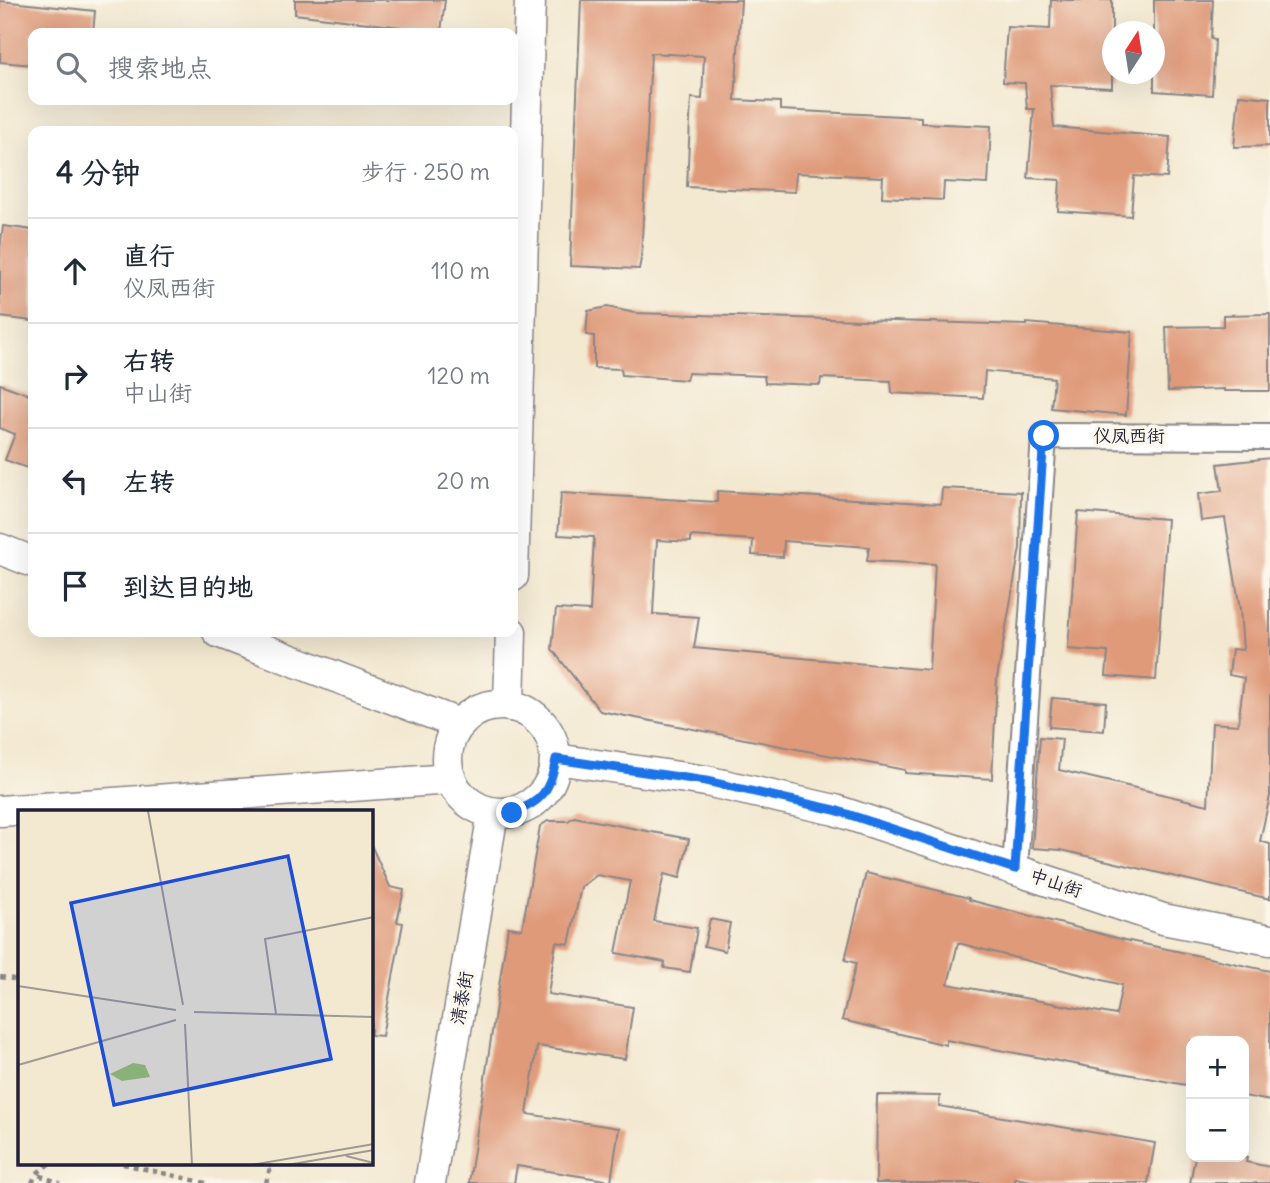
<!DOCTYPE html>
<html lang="zh">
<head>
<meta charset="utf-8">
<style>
	:root { --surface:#fff; --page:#f6f6f7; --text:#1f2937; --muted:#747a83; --line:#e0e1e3 }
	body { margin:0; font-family:Delius,"LXGW WenKai TC",sans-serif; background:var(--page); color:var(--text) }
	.controls { position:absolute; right:21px; bottom:21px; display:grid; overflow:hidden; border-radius:14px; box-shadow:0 7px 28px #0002 }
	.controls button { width:63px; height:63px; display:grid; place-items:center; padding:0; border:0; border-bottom:2px solid var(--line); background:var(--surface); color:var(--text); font:35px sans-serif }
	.compass { position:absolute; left:1102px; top:21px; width:63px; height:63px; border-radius:50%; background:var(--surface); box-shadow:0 7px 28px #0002; rotate:12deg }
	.stop { position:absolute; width:21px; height:21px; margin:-16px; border:5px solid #1a73e8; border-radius:50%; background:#fff }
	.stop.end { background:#1a73e8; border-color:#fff; box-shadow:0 2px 7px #0008 }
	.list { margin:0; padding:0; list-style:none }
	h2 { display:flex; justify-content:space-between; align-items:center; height:91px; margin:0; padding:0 28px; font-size:30px }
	h2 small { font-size:23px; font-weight:400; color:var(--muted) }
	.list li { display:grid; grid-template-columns:46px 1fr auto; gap:21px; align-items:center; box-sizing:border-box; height:105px; padding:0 28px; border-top:2px solid var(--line) }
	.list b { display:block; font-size:26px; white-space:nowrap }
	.list p { margin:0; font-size:23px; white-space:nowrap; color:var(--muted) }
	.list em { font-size:23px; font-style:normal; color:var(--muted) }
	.icon { flex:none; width:38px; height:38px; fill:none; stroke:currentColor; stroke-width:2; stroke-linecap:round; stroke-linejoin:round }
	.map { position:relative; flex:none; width:1270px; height:1183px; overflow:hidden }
	.search { position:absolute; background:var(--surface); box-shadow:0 7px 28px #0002; left:28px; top:28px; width:490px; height:77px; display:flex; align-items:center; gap:18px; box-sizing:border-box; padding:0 24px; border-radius:14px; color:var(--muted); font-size:26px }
	.panel { position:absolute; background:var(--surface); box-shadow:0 7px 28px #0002; left:28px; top:126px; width:490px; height:511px; border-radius:14px }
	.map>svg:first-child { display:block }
	.building { fill:#df9a79; fill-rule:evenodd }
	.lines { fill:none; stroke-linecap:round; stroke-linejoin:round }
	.minor-casing { stroke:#8a8586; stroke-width:28 }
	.tertiary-casing { stroke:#8a8586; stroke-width:33 }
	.path { stroke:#8a8586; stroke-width:4.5; stroke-dasharray:5 5; stroke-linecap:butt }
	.minor { stroke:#fff; stroke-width:24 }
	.tertiary { stroke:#fff; stroke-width:30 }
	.route { stroke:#1a73e8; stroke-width:9 }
	.labels { text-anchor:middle; stroke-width:7; stroke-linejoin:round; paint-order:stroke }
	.street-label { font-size:18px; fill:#22223b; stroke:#fbf7ec }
	.inset-road { fill:none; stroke:#9f9994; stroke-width:2 }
	.view { fill:#1d4ed8; fill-opacity:0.15; stroke:#1d4ed8; stroke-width:3.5 }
	.inset-edge { fill:none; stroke:#22223b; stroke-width:3.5 }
</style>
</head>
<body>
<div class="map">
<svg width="1270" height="1183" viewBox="0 0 1270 1183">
	<rect width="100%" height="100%" fill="#fbf7ec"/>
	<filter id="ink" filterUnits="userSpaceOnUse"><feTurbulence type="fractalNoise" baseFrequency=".0143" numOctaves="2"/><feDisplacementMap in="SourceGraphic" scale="14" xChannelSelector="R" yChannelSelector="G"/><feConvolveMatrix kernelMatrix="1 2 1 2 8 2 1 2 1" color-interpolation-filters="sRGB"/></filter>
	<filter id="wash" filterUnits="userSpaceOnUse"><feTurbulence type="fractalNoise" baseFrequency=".00686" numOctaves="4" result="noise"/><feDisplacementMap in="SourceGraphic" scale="28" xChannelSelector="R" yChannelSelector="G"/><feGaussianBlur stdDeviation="1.57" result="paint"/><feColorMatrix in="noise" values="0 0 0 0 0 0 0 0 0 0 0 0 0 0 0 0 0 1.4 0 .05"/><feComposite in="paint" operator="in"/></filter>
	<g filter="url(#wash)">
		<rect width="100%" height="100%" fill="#f3e8d0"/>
		<g id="blocks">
			<g class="building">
				<polygon points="295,0 445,0 441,32 295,14"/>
				<polygon points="581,0 741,0 735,100 780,102 780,110 921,117 921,123 991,126 988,184 944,182 943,200 882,197 883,177 796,173 795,192 687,187 691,98 702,99 704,56 651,53 641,259 639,269 570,266"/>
				<polygon points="1051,0 1112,0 1112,88 1050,85 1054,127 1170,137 1167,178 1134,176 1131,216 1058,211 1060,180 1028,178 1034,109 1027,109 1025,83 1003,82 1007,27 1050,29"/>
				<polygon points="1154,0 1213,0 1211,39 1215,40 1212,95 1154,91"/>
				<polygon points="0,1 95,11 93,33 33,33 33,65 0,62"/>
				<polygon points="1239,95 1270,98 1270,146 1234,147"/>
				<polygon points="3,226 33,230 33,321 0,317 0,248"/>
				<polygon points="607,307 635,313 1027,325 1027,323 1132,332 1126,415 1051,408 1054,378 985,371 983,398 892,393 891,381 821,378 820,385 765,383 764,376 688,373 686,380 622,375 621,369 594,368 594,336 586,335 588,311"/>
				<polygon points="1270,314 1270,391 1224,391 1224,389 1168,391 1166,327 1223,326 1223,315"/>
				<polygon points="0,384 30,395 31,391 33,391 33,470 5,460 15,434 0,428"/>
				<polygon points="1270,458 1270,796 1260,841 1270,844 1270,899 1061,850 1032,848 1040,737 1062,739 1059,770 1208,805 1212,723 1238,725 1244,678 1229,675 1232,649 1243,650 1240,609 1225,518 1201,521 1198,494 1222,491 1218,464"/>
				<path d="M942,488L1021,492L1020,548L997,678L992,779L905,773V770L600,711L552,649L556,609L590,611L594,537L558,535L561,493L717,502V491L941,504ZM691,536L753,540L752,555L783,557L784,541L869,547L867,561L935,564L929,670L694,648L699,617L653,614L657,540L691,542Z"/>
				<polygon points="1078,512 1167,519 1156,680 1106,676 1108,652 1068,649"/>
				<polygon points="1052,698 1106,702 1104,731 1049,727"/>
				<polygon points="574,817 689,839 680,878 664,874 654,921 697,928 690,972 664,968 665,962 616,953 630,881 597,875 581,887 569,944 556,942 548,994 633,1007 625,1059 537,1046 527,1114 619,1128 611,1181 517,1166 514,1183 469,1183 508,927 522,929 540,826 548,821 568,821"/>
				<polygon points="371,845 390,887 404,890 397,922 403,923 382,1036 371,1035"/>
				<path d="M866,873L969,898V900L1125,940L1270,971V1101L1244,1096V1041H1191V1086L946,1040V1045L842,1020L856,963L845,960ZM958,943L1122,985L1116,1015L948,984Z"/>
				<polygon points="710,919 730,923 725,951 704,946"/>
				<polygon points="877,1095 940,1096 939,1106 1155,1143 1148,1183 1042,1183 1015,1178 1015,1183 876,1183"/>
				<polygon points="1195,1157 1247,1157 1246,1162 1270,1167 1270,1183 1190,1183"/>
			</g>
		</g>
	</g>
	<g filter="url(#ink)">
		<use href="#blocks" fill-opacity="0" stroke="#8a8586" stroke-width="2"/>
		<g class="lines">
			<defs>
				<polyline id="minor" points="1015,869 1044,436 1270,437"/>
				<g id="tertiary">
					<polyline points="0,549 33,562"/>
					<polyline points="513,576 530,0"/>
					<polyline points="218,632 454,722 462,722"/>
					<circle cx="501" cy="759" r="54"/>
					<polyline points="509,706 511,632"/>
					<polyline points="556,759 706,781 835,810 1163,919 1270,940"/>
					<polyline points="0,811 451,779"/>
					<polyline points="430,1183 493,813"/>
				</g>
			</defs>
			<use href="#minor" class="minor-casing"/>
			<use href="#tertiary" class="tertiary-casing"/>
			<g class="path">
				<polyline points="0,977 19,980"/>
				<polyline points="49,1164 36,1174 60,1183"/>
				<polyline points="123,1164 206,1183"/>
				<polyline points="32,1183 36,1174"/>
				<polyline points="266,1183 271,1164"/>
			</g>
			<use href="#minor" class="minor"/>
			<use href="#tertiary" class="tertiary"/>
		</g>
	</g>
	<g class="lines" filter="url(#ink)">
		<path class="route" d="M512,813C542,802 550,791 556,759L706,781L835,810L1015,869L1044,436"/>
	</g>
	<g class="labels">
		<g class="street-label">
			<text x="1129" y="442">仪凤西街</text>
			<text transform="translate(1056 883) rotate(19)" y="6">中山街</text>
			<text transform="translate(462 998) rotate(-80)" y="6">清泰街</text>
		</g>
	</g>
	<g transform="translate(18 810)">
		<rect width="355" height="355" fill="#f3e8d0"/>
		<path d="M115,253L127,255L132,267L104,271L92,264Z" fill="#9fc26c"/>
		<path class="inset-road" d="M130,1L165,195M0,176L158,200M176,202L356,207M258,204L247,129L356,107M167,214L174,355M0,255L158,210M328,346L356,353M233,355L356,334M269,355L356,340"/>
		<path class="view" d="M270,46L313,249L96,295L53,93Z"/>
		<rect width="355" height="355" class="inset-edge"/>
	</g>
</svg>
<div class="controls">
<button>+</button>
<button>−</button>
</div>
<svg class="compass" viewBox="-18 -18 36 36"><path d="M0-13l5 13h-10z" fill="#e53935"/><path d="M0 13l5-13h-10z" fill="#747a83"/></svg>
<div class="stop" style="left:1044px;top:436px"></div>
<div class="stop end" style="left:512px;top:813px"></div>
<div class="search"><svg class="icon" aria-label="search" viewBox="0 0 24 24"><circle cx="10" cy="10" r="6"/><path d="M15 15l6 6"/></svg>搜索地点</div>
<section class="panel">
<h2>4 分钟<small>步行 · 250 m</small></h2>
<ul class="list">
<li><svg class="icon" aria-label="ahead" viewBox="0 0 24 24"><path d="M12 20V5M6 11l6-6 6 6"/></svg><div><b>直行</b><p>仪凤西街</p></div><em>110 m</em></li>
<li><svg class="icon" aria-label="right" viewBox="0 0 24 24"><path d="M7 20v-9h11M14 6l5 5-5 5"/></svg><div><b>右转</b><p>中山街</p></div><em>120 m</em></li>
<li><svg class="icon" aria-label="left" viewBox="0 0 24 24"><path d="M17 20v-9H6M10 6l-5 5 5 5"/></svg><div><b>左转</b></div><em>20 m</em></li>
<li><svg class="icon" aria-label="arrive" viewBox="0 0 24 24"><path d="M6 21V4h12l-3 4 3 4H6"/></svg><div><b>到达目的地</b></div></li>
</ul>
</section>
</div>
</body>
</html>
